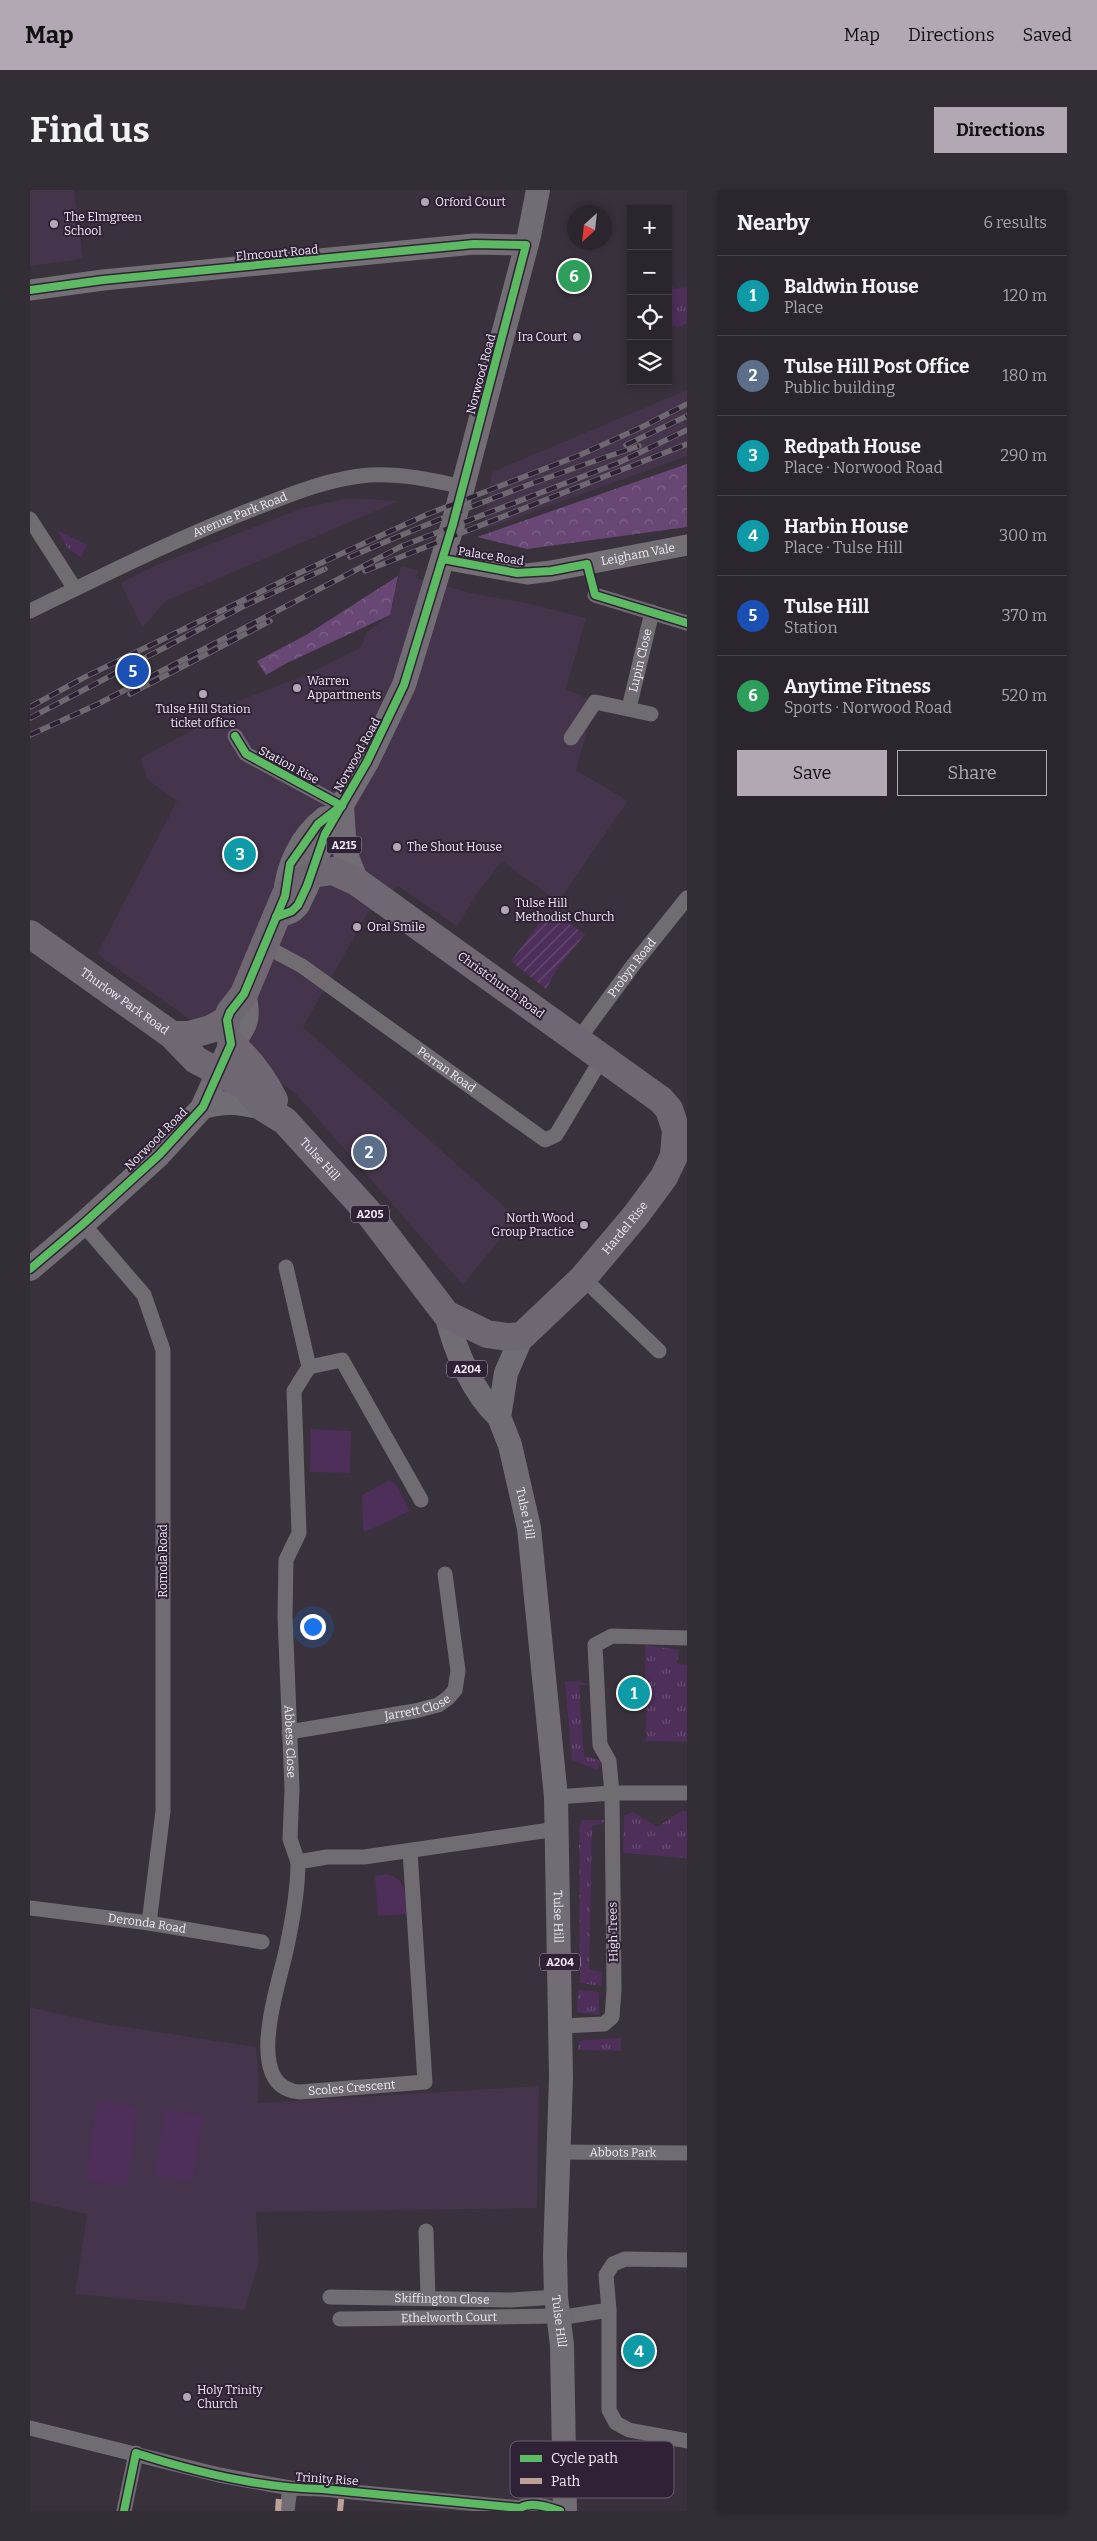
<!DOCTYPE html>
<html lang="en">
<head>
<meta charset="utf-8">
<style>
	:root { --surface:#2b252d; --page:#332d35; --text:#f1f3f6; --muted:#a6a5aa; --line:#474249; --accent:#b1a8b4 }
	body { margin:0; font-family:Bitter,serif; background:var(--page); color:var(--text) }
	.controls { position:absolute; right:15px; top:15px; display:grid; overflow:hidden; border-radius:0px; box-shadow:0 2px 8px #0003 }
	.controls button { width:45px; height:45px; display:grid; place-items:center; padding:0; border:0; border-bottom:1px solid var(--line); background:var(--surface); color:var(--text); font:25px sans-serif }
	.compass { position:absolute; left:537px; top:15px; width:45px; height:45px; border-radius:50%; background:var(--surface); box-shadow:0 2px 8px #0003; rotate:207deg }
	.you { position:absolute; left:282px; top:1436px; width:18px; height:18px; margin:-12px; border:4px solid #fff; border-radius:50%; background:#1a73e8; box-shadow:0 0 0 8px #1a73e833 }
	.badge { display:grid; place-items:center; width:32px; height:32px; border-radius:50%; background:var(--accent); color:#fff; font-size:16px; font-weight:700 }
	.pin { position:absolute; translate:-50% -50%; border:2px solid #fff; box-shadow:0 1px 5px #0006 }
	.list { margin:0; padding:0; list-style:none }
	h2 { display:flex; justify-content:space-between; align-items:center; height:65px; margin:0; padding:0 20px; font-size:21px }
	h2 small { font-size:16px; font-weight:400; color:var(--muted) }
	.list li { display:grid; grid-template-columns:32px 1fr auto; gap:15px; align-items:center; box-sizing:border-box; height:80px; padding:0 20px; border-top:1px solid var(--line) }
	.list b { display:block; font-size:19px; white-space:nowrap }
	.list p { margin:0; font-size:16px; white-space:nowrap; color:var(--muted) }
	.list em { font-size:16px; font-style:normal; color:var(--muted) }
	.actions { display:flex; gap:10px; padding:15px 20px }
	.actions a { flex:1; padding:11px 0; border:1px solid var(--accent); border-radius:0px; text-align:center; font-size:18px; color:var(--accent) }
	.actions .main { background:var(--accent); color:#111 }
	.icon { flex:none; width:28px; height:28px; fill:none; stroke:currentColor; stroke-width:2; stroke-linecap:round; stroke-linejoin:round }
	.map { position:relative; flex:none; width:657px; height:2321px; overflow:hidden; border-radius:0px }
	header { display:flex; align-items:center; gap:30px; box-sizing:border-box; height:70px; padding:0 25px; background:var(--accent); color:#111 }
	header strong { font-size:24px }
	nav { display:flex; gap:28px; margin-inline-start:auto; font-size:18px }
	.intro { display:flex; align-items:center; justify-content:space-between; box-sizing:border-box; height:120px; padding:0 30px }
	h1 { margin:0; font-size:35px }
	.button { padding:12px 22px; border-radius:0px; background:var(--accent); color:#111; font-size:18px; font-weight:700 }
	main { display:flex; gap:30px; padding:0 30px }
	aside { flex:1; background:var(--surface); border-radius:0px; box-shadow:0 2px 8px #0003 }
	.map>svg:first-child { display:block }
	.built { fill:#44344c }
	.grass { fill:url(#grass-tufts) }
	.forest { fill:url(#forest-crowns) }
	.park { fill:#4d2f59 }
	.garden { fill:url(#garden-furrows) }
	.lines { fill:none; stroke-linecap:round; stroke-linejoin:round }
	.street { stroke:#706c72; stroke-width:15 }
	.secondary { stroke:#746e75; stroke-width:21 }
	.primary { stroke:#726c74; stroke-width:24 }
	.highway { stroke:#6f6872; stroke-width:28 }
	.rail-casing { stroke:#6e6870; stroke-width:5.5 }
	.rail { stroke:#302236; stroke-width:4; stroke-dasharray:11; stroke-linecap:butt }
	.quiet { stroke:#bda197; stroke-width:6; stroke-dasharray:12 6; stroke-linecap:butt }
	.cycleway-casing { stroke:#302236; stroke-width:11 }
	.cycleway { stroke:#5cba63; stroke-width:8 }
	.poi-dot { fill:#b1a8b4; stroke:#302236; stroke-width:2 }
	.labels { text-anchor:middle; stroke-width:4; stroke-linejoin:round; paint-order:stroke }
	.shield { fill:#302236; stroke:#b7adbc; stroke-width:1 }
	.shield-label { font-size:11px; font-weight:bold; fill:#f1e8f5 }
	.poi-label { font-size:12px; fill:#f1e8f5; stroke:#302236; text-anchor:start }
	.street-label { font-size:12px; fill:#f1e8f5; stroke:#302236 }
	.key { fill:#302236; stroke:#6a5d6f; stroke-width:1 }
	.key-label { font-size:14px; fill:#f1e8f5 }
</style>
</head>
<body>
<header>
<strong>Map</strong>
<nav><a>Map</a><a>Directions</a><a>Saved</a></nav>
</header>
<div class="intro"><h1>Find us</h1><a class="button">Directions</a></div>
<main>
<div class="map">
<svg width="657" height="2321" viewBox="0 0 657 2321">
	<defs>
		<pattern id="grass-tufts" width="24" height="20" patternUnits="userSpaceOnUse" patternTransform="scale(1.25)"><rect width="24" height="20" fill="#4d2f59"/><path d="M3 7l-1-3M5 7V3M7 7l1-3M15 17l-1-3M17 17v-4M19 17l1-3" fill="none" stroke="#674d71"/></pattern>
		<pattern id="forest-crowns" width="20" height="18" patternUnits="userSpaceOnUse" patternTransform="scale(1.25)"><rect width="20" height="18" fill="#684775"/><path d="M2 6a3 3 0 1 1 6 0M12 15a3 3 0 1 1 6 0" fill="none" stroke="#7e6289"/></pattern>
		<pattern id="garden-furrows" width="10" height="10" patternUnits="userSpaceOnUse" patternTransform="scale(1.25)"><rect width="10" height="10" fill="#4d2f59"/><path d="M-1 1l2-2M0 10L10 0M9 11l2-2" fill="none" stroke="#674d71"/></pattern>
	</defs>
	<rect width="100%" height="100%" fill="#39313c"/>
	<g class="built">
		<polygon points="0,0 44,0 53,69 0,76"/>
		<polygon points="657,200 657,266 453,340 462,282"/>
		<polygon points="318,308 369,311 136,411 112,438 91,393 129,374 270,319"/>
		<polygon points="371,376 388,380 386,388 445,404 497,413 556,428 536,499 565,512 546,580 598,611 528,712 472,671 447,704 427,736 368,696 338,723 273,837 487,1028 433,1095 267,905 67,764 147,611 118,590 110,568 202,519 205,512 276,485 330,458 337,442 360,425"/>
		<polygon points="0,1817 69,1833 226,1857 229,1888 228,1913 509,1896 507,2018 226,2022 229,2070 215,2120 45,2104 57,2024 0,2011"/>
	</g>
	<g class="grass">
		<polygon points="638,88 644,99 657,97 657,133 647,138 645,135 638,138"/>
		<polygon points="27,340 57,355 51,367 38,359"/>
		<polygon points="615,1455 649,1460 647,1474 657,1475 657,1552 616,1551"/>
		<polygon points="549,1491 558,1495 549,1495 554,1566 572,1571 567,1580 542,1570 535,1492"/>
		<polygon points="657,1621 657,1668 593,1663 594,1626 603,1622 627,1637 650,1622"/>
		<polygon points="552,1630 574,1630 573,1633 562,1636 559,1779 572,1782 571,1796 550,1793 549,1639"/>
		<polygon points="548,1800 569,1802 569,1825 547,1822"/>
		<polygon points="591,1848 591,1861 548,1860 549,1852 554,1850"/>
	</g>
	<g class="forest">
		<polygon points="657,274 657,337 497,359 447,347"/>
		<polygon points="368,386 360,425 257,473 236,485 227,471 276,445"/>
	</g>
	<g class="park">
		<polygon points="281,1239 321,1241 320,1283 280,1282"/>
		<polygon points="360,1290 366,1295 380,1321 335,1342 333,1340 332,1305"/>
		<path d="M357,1684C377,1689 376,1706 378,1724L348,1726L345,1686Z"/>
		<polygon points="67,1911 108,1917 97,1996 56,1991"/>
		<polygon points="135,1919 173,1925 163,1991 125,1985"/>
	</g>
	<polygon class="garden" points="517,723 525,724 555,744 527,779 516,799 481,771"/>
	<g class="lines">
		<g class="street">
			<polyline points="0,329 45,399"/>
			<polyline points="565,405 657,433"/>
			<path id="s1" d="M0,421C76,384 151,346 231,316C266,302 302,288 339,285C371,283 402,290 433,297"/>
			<path id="s2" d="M599,518L622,422"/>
			<polyline points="205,546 216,564 312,616"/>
			<polyline points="541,548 565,512 621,524"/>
			<path id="s3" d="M233,755L272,776L515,950L526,945L572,868"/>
			<path id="s4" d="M548,850L604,774L657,708"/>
			<polyline points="53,1034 114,1105 133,1160 133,1621 119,1733"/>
			<polyline points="256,1077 279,1177"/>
			<polyline points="553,1088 629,1161"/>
			<path id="s5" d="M279,1177L264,1201L269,1343L256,1370L255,1426L262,1599L260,1649L268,1672L297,1667H334L527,1639"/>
			<polyline points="279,1177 312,1170 391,1310"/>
			<path id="s6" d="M259,1542L385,1521L408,1515L418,1508L425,1500L428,1481L415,1384"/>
			<polyline points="526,1607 582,1603 657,1603"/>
			<path id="s7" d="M268,1672C268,1700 263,1728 257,1756C251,1790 210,1898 270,1902L395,1892L380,1661"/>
			<path id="s8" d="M0,1718L119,1733L232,1752"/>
			<polyline points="531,1836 574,1834 582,1827 584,1800 582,1603 579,1571 570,1555 565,1455 582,1446 657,1448"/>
			<path id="s9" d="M529,1962L657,1963"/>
			<polyline points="396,2041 398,2108"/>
			<polyline points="657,2070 595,2069 583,2074 576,2085 579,2120 579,2220 586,2233 599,2240 657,2251"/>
			<path id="s10" d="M300,2107L481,2110L526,2107"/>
			<polyline points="528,2128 579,2120"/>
			<path id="s11" d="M310,2129L527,2126"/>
			<path d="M0,2238L189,2285L260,2298L292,2299L490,2318C501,2311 519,2317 530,2321"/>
			<polyline points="94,2321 106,2263"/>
			<polyline points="257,2321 260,2298"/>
		</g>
		<g class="secondary">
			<polyline points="0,100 73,90 444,54 496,55"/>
			<path id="s12" d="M413,369L497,384L521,381L657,355"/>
		</g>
		<g class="primary">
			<polyline points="312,616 315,662 327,692"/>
			<path d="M255,706C257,676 271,647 295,628"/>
			<polyline points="246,727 262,721 268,715 277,696 295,644 337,572 374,495 423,334 499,46 508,0"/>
			<path d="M201,854C217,836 220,827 214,804"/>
			<path d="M173,917C197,910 210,913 234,918"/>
			<polyline points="0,1079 53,1034 129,965 172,918 201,854 197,837"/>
			<path d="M416,1124C425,1160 442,1202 469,1227"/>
			<path id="s13" d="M492,1146L476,1183L469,1227L480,1255L499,1338L526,1607L531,1888L525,2064L526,2107L532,2155L535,2321"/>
		</g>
		<g class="highway">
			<path id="s14" d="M0,744L142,845L166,870L215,896L234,918L255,931L338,1022L416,1124L457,1144L477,1147L492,1146L553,1088L606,1025L634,987L644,966L646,940L639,919L631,910L327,692L303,681L281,684L263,696L255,706L214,804L200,822L197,830L181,839L159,845H142"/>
			<path d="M201,854C219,869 233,888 244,910"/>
		</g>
		<defs>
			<g id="rail">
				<polyline points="596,255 657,226"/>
				<path d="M320,367C415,326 511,288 609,256"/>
				<polyline points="335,381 657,254"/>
				<polyline points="100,504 240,431"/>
				<polyline points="0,517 55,487 267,384 398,324 550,265 612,237 657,214"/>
				<polyline points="0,528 214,416 295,379"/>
				<polyline points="0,545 68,514 372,356 588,273 657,240"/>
			</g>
		</defs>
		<use href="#rail" class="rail-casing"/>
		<use href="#rail" class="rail"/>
		<g class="quiet">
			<polyline points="248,2321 249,2307"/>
			<polyline points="310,2321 312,2301"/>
		</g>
		<defs>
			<g id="cycleway">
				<polyline points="0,100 73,90 444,54 496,55 423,334 374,495 337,572 295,644 277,696 268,715 262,721 246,727"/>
				<polyline points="413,369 487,383 521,381 557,374 565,405 657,433"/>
				<polyline points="205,546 216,564 312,616"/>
				<polyline points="0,1079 53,1034 129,965 173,917 201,854 197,830 200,822 214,804 255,706 260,674 288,634 306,620"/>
				<path d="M94,2321L106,2263C165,2282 230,2298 292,2299L490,2318C501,2311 519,2317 530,2321"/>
			</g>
		</defs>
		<use href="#cycleway" class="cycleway-casing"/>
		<use href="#cycleway" class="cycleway"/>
	</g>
	<g class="poi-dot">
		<circle cx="395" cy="12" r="5"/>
		<circle cx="24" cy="34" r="5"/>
		<circle cx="547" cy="147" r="5"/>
		<circle cx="267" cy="498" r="5"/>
		<circle cx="173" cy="504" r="5"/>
		<circle cx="367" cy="657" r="5"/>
		<circle cx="475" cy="720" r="5"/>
		<circle cx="327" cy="737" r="5"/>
		<circle cx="554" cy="1035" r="5"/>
		<circle cx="157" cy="2207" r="5"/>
	</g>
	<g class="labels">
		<g class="shield">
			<rect x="296.5" y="646.5" width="35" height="17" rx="4"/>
			<rect x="321" y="1015.5" width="38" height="17" rx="4"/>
			<rect x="417" y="1170.5" width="40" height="17" rx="4"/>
			<rect x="510" y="1763.5" width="40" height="17" rx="4"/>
		</g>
		<g class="shield-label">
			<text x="314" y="659">A215</text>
			<text x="340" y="1028">A205</text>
			<text x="437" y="1183">A204</text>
			<text x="530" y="1776">A204</text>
		</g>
		<g class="poi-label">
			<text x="405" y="16">Orford Court</text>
			<text x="34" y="31">The Elmgreen<tspan x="34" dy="14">School</tspan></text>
			<text x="537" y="151" text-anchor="end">Ira Court</text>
			<text x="277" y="495">Warren<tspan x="277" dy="14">Appartments</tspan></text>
			<text x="173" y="523" text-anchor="middle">Tulse Hill Station<tspan x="173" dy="14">ticket office</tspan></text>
			<text x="377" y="661">The Shout House</text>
			<text x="485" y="717">Tulse Hill<tspan x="485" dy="14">Methodist Church</tspan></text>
			<text x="337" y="741">Oral Smile</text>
			<text x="544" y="1032" text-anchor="end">North Wood<tspan x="544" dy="14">Group Practice</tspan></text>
			<text x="167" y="2204">Holy Trinity<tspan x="167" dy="14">Church</tspan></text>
		</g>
		<g class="street-label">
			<text transform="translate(247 63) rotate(-5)" y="4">Elmcourt Road</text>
			<text transform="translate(451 184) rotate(-75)" y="4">Norwood Road</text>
			<text dy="4" stroke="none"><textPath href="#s1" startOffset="231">Avenue Park Road</textPath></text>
			<text dy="4" stroke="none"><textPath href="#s12" startOffset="198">Leigham Vale</textPath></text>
			<text transform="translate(461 366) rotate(9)" y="4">Palace Road</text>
			<text dy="4" stroke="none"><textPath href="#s2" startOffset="49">Lupin Close</textPath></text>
			<text transform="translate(327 565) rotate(-61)" y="4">Norwood Road</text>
			<text transform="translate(259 575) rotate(28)" y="4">Station Rise</text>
			<text dy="4" stroke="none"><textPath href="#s4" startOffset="90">Probyn Road</textPath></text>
			<text transform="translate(471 795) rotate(36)" y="4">Christchurch Road</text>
			<text dy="4" stroke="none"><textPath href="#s14" startOffset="116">Thurlow Park Road</textPath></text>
			<text dy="4" stroke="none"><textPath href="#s3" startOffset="222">Perran Road</textPath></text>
			<text transform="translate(126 949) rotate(-45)" y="4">Norwood Road</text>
			<text dy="4" stroke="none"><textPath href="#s14" startOffset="370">Tulse Hill</textPath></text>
			<text dy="4" stroke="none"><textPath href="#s14" startOffset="800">Hardel Rise</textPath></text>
			<text dy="4" stroke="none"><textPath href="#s13" startOffset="185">Tulse Hill</textPath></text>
			<text transform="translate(133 1371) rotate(-90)" y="4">Romola Road</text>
			<text dy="4" stroke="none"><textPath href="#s6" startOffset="131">Jarrett Close</textPath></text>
			<text dy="4" stroke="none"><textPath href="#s5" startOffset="382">Abbess Close</textPath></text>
			<text dy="4" stroke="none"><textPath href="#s13" startOffset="590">Tulse Hill</textPath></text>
			<text dy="4" stroke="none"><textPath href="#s8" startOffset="118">Deronda Road</textPath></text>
			<text transform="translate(583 1742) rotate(-91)" y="4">High Trees</text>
			<text dy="4" stroke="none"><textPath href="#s7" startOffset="302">Scoles Crescent</textPath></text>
			<text dy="4" stroke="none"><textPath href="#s9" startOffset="64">Abbots Park</textPath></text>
			<text dy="4" stroke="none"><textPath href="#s10" startOffset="112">Skiffington Close</textPath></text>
			<text dy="4" stroke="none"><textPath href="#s11" startOffset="109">Ethelworth Court</textPath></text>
			<text dy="4" stroke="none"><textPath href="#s13" startOffset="995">Tulse Hill</textPath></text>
			<text transform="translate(297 2289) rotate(4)" y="4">Trinity Rise</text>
		</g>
	</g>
	<rect x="480" y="2251" width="164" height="57" rx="8" class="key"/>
	<rect x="490" y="2265" width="22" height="7" fill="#5cba63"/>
	<rect x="490" y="2288" width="22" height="6" fill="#bda197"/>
	<g class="key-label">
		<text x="521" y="2273">Cycle path</text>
		<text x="521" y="2296">Path</text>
	</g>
</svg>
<div class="controls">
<button>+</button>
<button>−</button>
<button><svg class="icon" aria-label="locate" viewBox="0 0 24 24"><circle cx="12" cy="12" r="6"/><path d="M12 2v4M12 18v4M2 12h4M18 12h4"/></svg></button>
<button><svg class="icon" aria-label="layers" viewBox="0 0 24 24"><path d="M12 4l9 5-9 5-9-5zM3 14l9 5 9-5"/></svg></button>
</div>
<svg class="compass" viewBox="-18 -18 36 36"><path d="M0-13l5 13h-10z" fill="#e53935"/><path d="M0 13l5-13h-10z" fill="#a6a5aa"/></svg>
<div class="you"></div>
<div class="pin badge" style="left:604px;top:1503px;background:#0f9aa8">1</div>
<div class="pin badge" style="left:339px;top:962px;background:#5c6f8a">2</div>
<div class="pin badge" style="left:210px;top:664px;background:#0f9aa8">3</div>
<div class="pin badge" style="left:609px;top:2161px;background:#0f9aa8">4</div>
<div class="pin badge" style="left:103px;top:481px;background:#1a4fb4">5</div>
<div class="pin badge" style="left:544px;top:86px;background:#2e9e5b">6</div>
</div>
<aside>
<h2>Nearby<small>6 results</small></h2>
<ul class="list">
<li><span class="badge" style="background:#0f9aa8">1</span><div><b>Baldwin House</b><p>Place</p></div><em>120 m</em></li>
<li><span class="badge" style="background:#5c6f8a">2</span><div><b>Tulse Hill Post Office</b><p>Public building</p></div><em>180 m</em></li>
<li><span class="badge" style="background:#0f9aa8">3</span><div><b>Redpath House</b><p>Place · Norwood Road</p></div><em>290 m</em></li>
<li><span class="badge" style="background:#0f9aa8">4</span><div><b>Harbin House</b><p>Place · Tulse Hill</p></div><em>300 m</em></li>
<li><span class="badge" style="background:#1a4fb4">5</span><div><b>Tulse Hill</b><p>Station</p></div><em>370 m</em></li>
<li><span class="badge" style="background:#2e9e5b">6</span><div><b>Anytime Fitness</b><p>Sports · Norwood Road</p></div><em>520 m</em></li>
</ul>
<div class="actions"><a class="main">Save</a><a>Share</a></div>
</aside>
</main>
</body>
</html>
